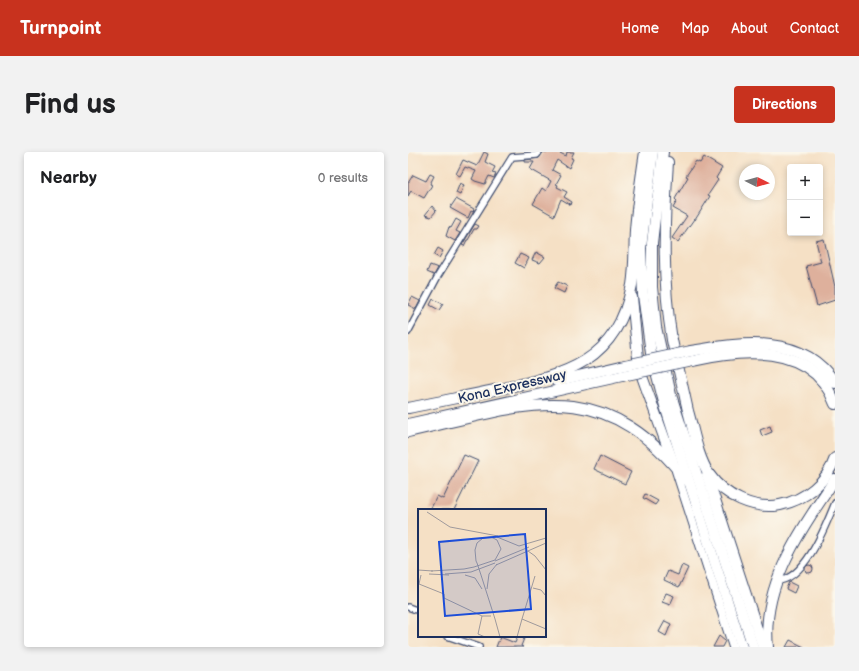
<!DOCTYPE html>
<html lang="en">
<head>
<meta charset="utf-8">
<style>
	:root { --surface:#fff; --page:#f2f2f2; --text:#202124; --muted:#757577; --line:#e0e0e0; --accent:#c8321e }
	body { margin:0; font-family:"Balsamiq Sans",sans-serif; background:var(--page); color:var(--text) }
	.controls { position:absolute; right:12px; top:12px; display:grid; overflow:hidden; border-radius:4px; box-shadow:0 2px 6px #0003 }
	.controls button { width:36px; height:36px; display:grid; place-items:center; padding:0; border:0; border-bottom:1px solid var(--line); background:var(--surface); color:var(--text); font:20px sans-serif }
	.compass { position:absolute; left:331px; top:12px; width:36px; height:36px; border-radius:50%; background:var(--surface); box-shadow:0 2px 6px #0003; rotate:95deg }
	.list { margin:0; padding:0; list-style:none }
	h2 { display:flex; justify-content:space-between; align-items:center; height:52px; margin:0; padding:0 16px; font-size:17px }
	h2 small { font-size:13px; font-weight:400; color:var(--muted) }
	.map { position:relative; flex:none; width:427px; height:495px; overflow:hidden; border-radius:4px }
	header { display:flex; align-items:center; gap:24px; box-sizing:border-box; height:56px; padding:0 20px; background:var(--accent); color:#fff }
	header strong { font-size:19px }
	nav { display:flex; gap:22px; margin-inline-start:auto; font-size:14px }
	.intro { display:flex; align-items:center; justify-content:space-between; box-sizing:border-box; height:96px; padding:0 24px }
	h1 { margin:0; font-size:28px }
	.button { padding:10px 18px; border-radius:4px; background:var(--accent); color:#fff; font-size:14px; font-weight:700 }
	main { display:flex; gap:24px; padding:0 24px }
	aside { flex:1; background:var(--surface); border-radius:4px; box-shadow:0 2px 6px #0003 }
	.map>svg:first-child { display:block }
	.building { fill:#deb09c }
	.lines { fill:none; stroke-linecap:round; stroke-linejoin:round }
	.street-casing { stroke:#3c4a6d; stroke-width:8 }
	.secondary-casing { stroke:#3c4a6d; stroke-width:10 }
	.highway-casing { stroke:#3c4a6d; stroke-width:12 }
	.street { stroke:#fff; stroke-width:5.5 }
	.secondary { stroke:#fff; stroke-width:8 }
	.highway { stroke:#fff; stroke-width:10 }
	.highway-bridge-casing { stroke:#3c4a6d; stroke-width:12; stroke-linecap:butt }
	.highway-bridge { stroke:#fff; stroke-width:10 }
	.labels { text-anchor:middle; stroke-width:4; stroke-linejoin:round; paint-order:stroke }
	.street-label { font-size:14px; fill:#1b2f5e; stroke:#fbf7ec }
	.inset-road { fill:none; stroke:#9e999c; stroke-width:1 }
	.view { fill:#1d4ed8; fill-opacity:0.15; stroke:#1d4ed8; stroke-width:2 }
	.inset-edge { fill:none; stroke:#1b2f5e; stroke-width:2 }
</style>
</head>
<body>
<header>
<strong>Turnpoint</strong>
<nav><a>Home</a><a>Map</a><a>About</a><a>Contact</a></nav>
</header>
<div class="intro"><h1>Find us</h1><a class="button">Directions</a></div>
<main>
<aside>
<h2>Nearby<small>0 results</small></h2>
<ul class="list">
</ul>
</aside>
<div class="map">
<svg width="427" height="495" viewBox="0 0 427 495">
	<rect width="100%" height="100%" fill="#fbf7ec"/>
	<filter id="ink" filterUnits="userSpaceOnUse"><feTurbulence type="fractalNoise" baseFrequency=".025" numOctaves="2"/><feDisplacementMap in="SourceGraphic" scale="8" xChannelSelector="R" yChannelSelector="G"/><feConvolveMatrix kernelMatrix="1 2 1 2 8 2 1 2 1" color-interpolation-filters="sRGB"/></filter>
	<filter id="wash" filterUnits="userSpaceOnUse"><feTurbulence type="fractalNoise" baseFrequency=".012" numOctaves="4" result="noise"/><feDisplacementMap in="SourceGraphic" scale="16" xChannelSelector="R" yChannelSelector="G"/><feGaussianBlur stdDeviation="0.9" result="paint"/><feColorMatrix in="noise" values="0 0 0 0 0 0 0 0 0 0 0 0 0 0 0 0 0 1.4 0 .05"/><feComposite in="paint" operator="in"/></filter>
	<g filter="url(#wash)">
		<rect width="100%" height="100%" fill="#f5e0c5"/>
		<g id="blocks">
			<g class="building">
				<polygon points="76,0 80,2 77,10 87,15 84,21 88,22 86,26 81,24 77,32 67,29 64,27 68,19 57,15 52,24 48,22 55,8 69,14"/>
				<polygon points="135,0 150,0 158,4 159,0 166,0 163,6 165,7 161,16 149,8 144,18 153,23 148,32 150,33 149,35 159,40 156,45 164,50 163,53 153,47 146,64 125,52 134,36 138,39 143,29 122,17 126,10 117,10 117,8 131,6"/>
				<polygon points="296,5 314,16 308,26 310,28 300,43 302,44 287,68 286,67 270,90 264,86 279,64 265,56 269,49 267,47 280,25 278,24 288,9 292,11"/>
				<polygon points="22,22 26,24 22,32 24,33 16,46 3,39 0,44 0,31 5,23 18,29"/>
				<polygon points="52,31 56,33 52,43 48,41"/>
				<polygon points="48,47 66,57 65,60 63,59 60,66 42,56"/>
				<polygon points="24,54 28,59 23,65 17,63"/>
				<polygon points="48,67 53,70 48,79 52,81 47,89 38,84 41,75 43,76"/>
				<polygon points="67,72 71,74 69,77 66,77 60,88 59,88 56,94 54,93"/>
				<polygon points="416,87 427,135 427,148 409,154 398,114 413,110 408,89"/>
				<polygon points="30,96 35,99 31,106 26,103"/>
				<polygon points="128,100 137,105 132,111 124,108"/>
				<polygon points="112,102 121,106 116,116 107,111"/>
				<polygon points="22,113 30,116 26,123 19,120"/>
				<polygon points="150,130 159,134 156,141 146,136"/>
				<polygon points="4,145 12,149 8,157 0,153"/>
				<polygon points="25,147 35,152 31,158 22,153"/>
				<polygon points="362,274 364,280 354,284 352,278"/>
				<polygon points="56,303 70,309 46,358 22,358 29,344 35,347"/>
				<polygon points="192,304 223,320 217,332 186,317"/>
				<polygon points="237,342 250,349 247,353 235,346"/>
				<circle cx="401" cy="417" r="4"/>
				<polygon points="274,413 280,416 271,435 256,428 260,419 270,423"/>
				<polygon points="381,430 389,434 386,441 378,437"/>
				<polygon points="258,441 266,444 262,453 254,450"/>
				<polygon points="257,469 263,472 258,484 251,480"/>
				<polygon points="110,484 117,484 113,494 115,495 88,495 92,485 107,491"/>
				<polygon points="311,484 317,489 314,495 305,495"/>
				<polygon points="382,488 396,495 378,495"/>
			</g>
		</g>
	</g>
	<g filter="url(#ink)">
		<use href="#blocks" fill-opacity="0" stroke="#3c4a6d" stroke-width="1"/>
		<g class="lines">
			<defs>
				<g id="street">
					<polyline points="0,180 30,124 104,5 129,3 131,0"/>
					<path d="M368,429C397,429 418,373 427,351"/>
					<polyline points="0,455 11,459"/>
					<polyline points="39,484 71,495"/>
				</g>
				<polyline id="secondary" points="268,319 325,495"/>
				<g id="highway">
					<polyline points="245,0 233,96 235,143 243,201 257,254 334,495"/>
					<polyline points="255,0 244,91 244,135 248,175 263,243 345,495"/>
					<path d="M260,10C256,69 254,129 264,188C269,212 275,235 280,259C286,279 289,303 301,322C316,344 346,358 372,353C397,348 419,330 427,306"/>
					<polyline points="224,145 231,216 265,310"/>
					<path d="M283,199C333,190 396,181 427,231"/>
					<path d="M285,209C336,197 405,191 427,252"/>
					<polyline points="148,229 213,214"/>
					<path d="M0,256C31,250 61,243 92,237C159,222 209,210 224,133C227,115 226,96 227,78C229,52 233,26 237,0"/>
					<polyline points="0,272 214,224"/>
					<path d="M0,280C117,254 192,218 278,328"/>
					<polyline points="299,323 355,495"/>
					<path d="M360,495C353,432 394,377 427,327"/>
				</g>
			</defs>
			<use href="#street" class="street-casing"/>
			<use href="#secondary" class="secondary-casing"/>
			<use href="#highway" class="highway-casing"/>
			<use href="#street" class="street"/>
			<use href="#secondary" class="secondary"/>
			<use href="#highway" class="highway"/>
			<defs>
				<g id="highway-bridge">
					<polyline points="213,214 283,199"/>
					<polyline points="214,224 285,209"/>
				</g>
			</defs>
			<use href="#highway-bridge" class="highway-bridge-casing"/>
			<use href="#highway-bridge" class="highway-bridge"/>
		</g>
	</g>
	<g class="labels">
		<g class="street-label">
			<text transform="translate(104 234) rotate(-13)" y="5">Kona Expressway</text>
		</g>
	</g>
	<g transform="translate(10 357)">
		<rect width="128" height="128" fill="#f5e0c5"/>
		<path class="inset-road" d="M9,3L32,18L80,27M79,28L101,37L128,29M110,42L117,47L128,61M77,52L111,38M78,56L128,34M0,61L15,62M13,62L46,60L56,58L77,51L83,40L79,31L73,28L65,29L59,34L57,41L58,52L59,54L63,66L77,110L82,128M11,65L31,66M27,65L53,63L77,54M3,66L1,75L26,85V89L64,107H73M47,66L57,69L64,80M115,79L123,81L128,87M69,80L71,65L79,55M64,107L60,125L67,128M104,110L117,67M99,128L104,110L128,120"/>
		<path class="view" d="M107,25L113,100L27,107L21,33Z"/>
		<rect width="128" height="128" class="inset-edge"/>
	</g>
</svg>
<div class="controls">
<button>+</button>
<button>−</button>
</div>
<svg class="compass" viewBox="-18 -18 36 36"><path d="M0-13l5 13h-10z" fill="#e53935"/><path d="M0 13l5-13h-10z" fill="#757577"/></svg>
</div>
</main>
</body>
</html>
